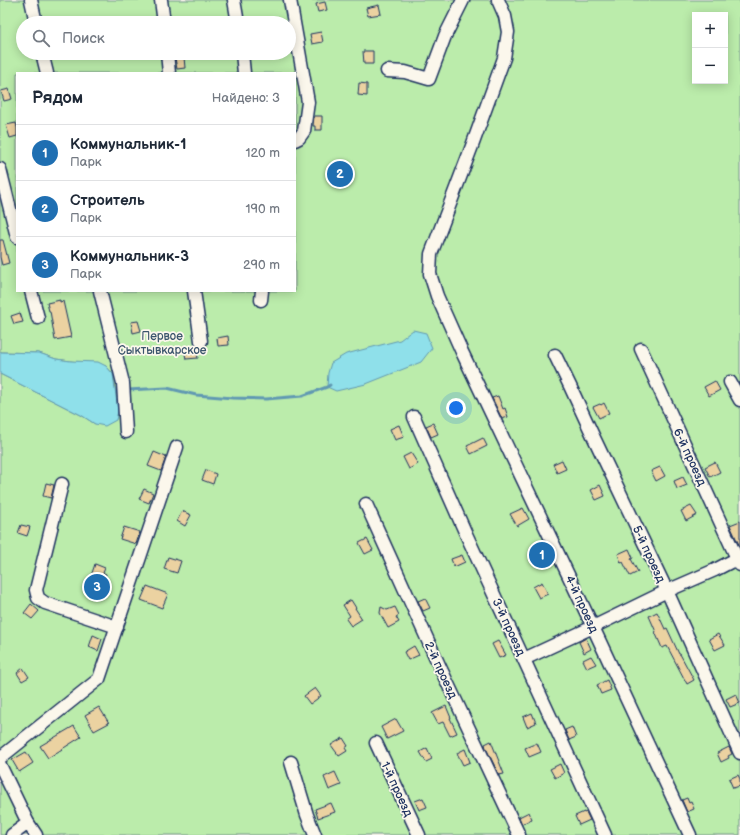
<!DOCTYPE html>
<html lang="ru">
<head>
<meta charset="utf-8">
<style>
	:root { --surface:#fff; --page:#f2f2f3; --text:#1f2937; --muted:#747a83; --line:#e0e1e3; --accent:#1f6fb2 }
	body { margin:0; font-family:"Balsamiq Sans",sans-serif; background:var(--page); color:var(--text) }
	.controls { position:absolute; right:12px; top:12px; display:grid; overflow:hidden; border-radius:0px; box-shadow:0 2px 10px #0003 }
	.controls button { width:36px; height:36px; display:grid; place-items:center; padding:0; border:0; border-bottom:1px solid var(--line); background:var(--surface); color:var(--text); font:20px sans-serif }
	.you { position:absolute; left:456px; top:408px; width:14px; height:14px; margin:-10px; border:3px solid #fff; border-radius:50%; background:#1a73e8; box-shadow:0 0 0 6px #1a73e833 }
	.badge { display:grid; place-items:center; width:26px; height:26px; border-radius:50%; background:var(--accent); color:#fff; font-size:13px; font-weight:700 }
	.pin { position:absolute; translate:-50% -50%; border:2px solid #fff; box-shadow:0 1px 4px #0006 }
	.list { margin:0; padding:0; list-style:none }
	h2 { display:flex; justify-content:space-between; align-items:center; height:52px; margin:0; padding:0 16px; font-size:17px }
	h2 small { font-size:13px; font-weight:400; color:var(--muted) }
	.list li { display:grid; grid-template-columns:26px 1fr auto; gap:12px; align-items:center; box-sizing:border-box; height:56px; padding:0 16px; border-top:1px solid var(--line) }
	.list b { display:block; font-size:15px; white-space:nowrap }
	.list p { margin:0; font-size:13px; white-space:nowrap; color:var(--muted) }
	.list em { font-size:13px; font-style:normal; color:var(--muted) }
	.icon { flex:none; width:22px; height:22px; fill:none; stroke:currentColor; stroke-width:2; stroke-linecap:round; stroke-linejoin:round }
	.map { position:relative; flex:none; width:740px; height:835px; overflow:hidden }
	.search { position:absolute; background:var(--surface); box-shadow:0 2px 10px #0003; left:16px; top:16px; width:280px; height:44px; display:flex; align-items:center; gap:10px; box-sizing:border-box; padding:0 14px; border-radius:22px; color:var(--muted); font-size:15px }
	.panel { position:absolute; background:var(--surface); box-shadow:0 2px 10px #0003; left:16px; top:72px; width:280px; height:220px; border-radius:0px }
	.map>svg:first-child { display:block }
	.green { fill:#bbecab; stroke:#6b8e84; fill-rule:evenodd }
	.water { fill:#8fe0ea; stroke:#6199b2 }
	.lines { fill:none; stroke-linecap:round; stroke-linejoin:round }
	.stream { stroke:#6199b2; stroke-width:3 }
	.building { fill:#ebd2a1; stroke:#1b2f5e }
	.minor-casing { stroke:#1b2f5e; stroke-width:15 }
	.minor { stroke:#fbf7ec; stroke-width:12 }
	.labels { text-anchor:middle; stroke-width:3.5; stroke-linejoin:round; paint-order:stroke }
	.park-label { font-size:12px; fill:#3b556d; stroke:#fbf7ec }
	.street-label { font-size:12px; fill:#1b2f5e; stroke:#fbf7ec }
</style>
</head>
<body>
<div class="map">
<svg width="740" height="835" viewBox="0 0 740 835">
	<rect width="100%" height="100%" fill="#fbf7ec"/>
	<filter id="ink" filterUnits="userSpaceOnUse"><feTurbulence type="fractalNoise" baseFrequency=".025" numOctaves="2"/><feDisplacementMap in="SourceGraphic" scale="8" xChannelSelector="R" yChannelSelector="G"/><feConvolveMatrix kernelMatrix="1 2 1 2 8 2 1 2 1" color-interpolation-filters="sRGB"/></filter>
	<g filter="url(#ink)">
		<path class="green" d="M0,0H740V835H0V374L81,415L95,424L118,411L113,374L106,366L56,359L39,353L0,352ZM695,15H725V81H695ZM23,23H289V53H23ZM17,73H295V291H17Z"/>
		<g class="water">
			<polygon points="413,330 426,333 432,348 421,362 366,384 336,391 327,387 328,373 331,363 346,354 400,340"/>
			<polygon points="0,352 39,353 56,359 71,361 98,362 106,366 113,374 118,411 116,420 105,426 95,424 81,415 0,374"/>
		</g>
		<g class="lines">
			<polyline class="stream" points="127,390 167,388 196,395 233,398 266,399 302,396 327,387 330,385"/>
		</g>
		<g class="building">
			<polygon points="325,2 327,10 318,12 316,4"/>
			<polygon points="379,5 381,14 368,16 366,8"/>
			<polygon points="321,32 323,42 312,44 310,34"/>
			<polygon points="363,51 373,51 373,64 364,64"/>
			<polygon points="184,57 185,68 177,69 175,58"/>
			<polygon points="359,83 367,84 367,96 358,95"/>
			<polygon points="9,89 12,99 4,101 1,91"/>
			<polygon points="314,116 322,116 322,130 315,130 315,126 313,126"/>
			<polygon points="16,123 17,128 17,136 10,138 6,125"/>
			<polygon points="0,240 3,240 9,263 2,265 0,257"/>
			<polygon points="60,300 60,302 63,301 71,337 55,340 50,311 49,311 47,303"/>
			<polygon points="20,313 23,322 14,324 11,316"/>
			<polygon points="138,321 141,331 133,333 131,322"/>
			<polygon points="228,336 229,345 218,346 217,338"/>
			<polygon points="196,347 198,358 186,359 184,349"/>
			<polygon points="715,381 720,390 709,396 704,387"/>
			<polygon points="498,396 503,409 505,408 508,417 502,419 492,398"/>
			<polygon points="604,403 609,413 599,418 593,407 600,404 601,405"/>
			<polygon points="433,423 438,434 431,437 426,426"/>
			<polygon points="399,425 404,437 395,440 390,429"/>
			<polygon points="483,438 487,446 471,454 467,446"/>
			<polygon points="154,452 166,457 161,471 148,466"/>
			<polygon points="411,453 418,464 409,469 403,457"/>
			<polygon points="562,460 566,469 557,473 553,464"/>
			<polygon points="715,462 720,472 710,477 705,467"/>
			<polygon points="660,467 665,476 656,481 651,471"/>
			<polygon points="206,470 216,474 213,484 202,480"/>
			<polygon points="683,477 687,485 677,489 674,481"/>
			<polygon points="46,483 54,485 51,498 43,496"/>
			<polygon points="600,485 605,496 596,500 591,490"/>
			<polygon points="144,489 153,493 149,503 139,499"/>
			<polygon points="691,506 697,515 686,521 681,511"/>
			<polygon points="523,508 529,519 517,526 510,514"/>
			<polygon points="182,511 191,515 185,526 177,521"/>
			<polygon points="740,521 740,547 730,525"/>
			<polygon points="21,525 30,527 27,536 18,533"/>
			<polygon points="124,527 140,532 136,544 120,539"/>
			<polygon points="367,539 373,550 365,554 359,543"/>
			<polygon points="542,549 546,560 538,563 533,553"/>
			<polygon points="629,549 633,558 631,559 638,572 630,576 623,562 621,563 618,554"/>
			<polygon points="462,555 465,562 454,567 451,559"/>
			<polygon points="168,557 181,561 177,573 164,569"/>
			<polygon points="95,564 105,568 103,573 106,574 101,587 89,582"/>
			<polygon points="542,582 548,594 539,598 533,587"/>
			<polygon points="147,586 168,594 162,608 141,600"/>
			<polygon points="425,598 430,608 423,611 418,601"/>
			<polygon points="351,600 356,608 355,608 362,619 351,626 346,619 350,616 343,605"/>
			<polygon points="31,604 39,611 32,619 24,613"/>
			<polygon points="381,607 387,610 395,607 399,615 396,617 399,622 388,628 380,613"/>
			<polygon points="657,612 665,629 667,628 679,654 680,654 694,680 687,684 667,646 662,648 655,632 656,632 649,616"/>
			<polygon points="718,634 725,645 715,650 709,639"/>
			<polygon points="93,635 102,639 98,651 89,647"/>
			<polygon points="586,638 591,649 584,653 579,642"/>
			<polygon points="498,641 506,655 499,658 492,644"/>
			<polygon points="414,646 419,655 408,660 404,652"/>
			<polygon points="591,656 596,664 587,668 583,660"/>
			<polygon points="23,668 29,677 22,681 17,673"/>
			<polygon points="607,680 611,690 601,694 597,685"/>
			<polygon points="315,688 321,696 310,704 304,696"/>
			<polygon points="736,694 740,703 730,707 726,699"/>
			<polygon points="446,706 451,718 450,718 457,733 450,736 443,722 438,724 432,713"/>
			<polygon points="99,707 109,723 94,731 85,715"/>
			<polygon points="532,713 536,723 527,727 523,717"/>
			<polygon points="396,719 403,731 387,739 381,727"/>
			<polygon points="74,726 81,737 48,758 40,746"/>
			<polygon points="572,727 576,737 569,740 565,730"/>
			<polygon points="343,738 348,746 345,748 347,751 339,756 331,745"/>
			<polygon points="491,741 504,774 499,775 486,748 485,744"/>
			<polygon points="537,743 541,752 529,757 525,748"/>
			<polygon points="729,747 732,754 728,756 729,758 721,762 717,753"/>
			<polygon points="427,748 432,759 426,762 420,752"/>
			<polygon points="465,749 470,762 463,765 457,753"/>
			<polygon points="26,752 33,763 19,772 12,760"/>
			<polygon points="560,764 564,773 555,778 550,769"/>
			<polygon points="335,772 341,785 329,790 324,777"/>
			<polygon points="738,775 740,779 740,786 733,788 729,779"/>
			<polygon points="423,798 427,807 419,810 415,801"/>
			<polygon points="687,798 689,803 691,802 694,809 687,812 682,800"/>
			<polygon points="331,803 335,812 318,818 315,809"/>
			<polygon points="529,812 532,819 522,824 519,817"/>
			<polygon points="584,812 584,813 586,812 590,820 579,825 575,816"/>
		</g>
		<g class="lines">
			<defs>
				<g id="minor">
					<polyline points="31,0 36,23"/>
					<polyline points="161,0 164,23"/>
					<polyline points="234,0 238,23"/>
					<polyline points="290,0 308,102 304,131 299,138 295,140"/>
					<polyline points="498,0 505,16 508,32 504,58 472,146 431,254 430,274 437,296 462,352 593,627 690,835"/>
					<polyline points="42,53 47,73"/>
					<polyline points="167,53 169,73"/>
					<polyline points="242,53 244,73"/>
					<polyline points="387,71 405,72 429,79 445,36 463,0"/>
					<polyline points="0,169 17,237"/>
					<polyline points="31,291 38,318"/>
					<polyline points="100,291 123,383 126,432"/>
					<polyline points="194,291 201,341"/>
					<polyline points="261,300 262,291"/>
					<polyline points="641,349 740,565"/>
					<polyline points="555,355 570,386 595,440 667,591 740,753"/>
					<polyline points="730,382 740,400"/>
					<polyline points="414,417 466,534 605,835"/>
					<polyline points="62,484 36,590 38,598 45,603 117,627"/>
					<polyline points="366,504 439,665 519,835"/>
					<polyline points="524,659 593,627 667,591 715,570 740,557"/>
					<polyline points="376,743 419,835"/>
					<polyline points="0,758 99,679 177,447"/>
					<polyline points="291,762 307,815 315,835"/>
					<polyline points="0,765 28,823 36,835"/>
					<polyline points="12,835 28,823"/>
				</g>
			</defs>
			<use href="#minor" class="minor-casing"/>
			<use href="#minor" class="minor"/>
		</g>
	</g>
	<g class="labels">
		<g class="park-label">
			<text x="162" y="340">Первое<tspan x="162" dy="14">Сыктывкарское</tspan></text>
		</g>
		<g class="street-label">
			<text transform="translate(690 457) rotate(65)" y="4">6-й проезд</text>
			<text transform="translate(649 554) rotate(65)" y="4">5-й проезд</text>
			<text transform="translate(582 604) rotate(65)" y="4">4-й проезд</text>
			<text transform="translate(509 627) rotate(65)" y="4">3-й проезд</text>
			<text transform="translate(441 670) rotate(65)" y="4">2-й проезд</text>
			<text transform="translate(397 789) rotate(65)" y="4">1-й проезд</text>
		</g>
	</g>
</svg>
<div class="controls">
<button>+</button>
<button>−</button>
</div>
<div class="you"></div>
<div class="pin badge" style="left:542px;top:555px">1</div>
<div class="pin badge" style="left:340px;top:174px">2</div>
<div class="pin badge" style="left:97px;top:587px">3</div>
<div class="search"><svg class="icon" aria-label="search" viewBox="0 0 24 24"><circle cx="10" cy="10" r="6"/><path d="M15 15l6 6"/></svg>Поиск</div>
<section class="panel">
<h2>Рядом<small>Найдено: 3</small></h2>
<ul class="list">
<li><span class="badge">1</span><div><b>Коммунальник-1</b><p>Парк</p></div><em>120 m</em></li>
<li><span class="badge">2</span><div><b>Строитель</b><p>Парк</p></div><em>190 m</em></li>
<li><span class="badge">3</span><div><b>Коммунальник-3</b><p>Парк</p></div><em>290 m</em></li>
</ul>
</section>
</div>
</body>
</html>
